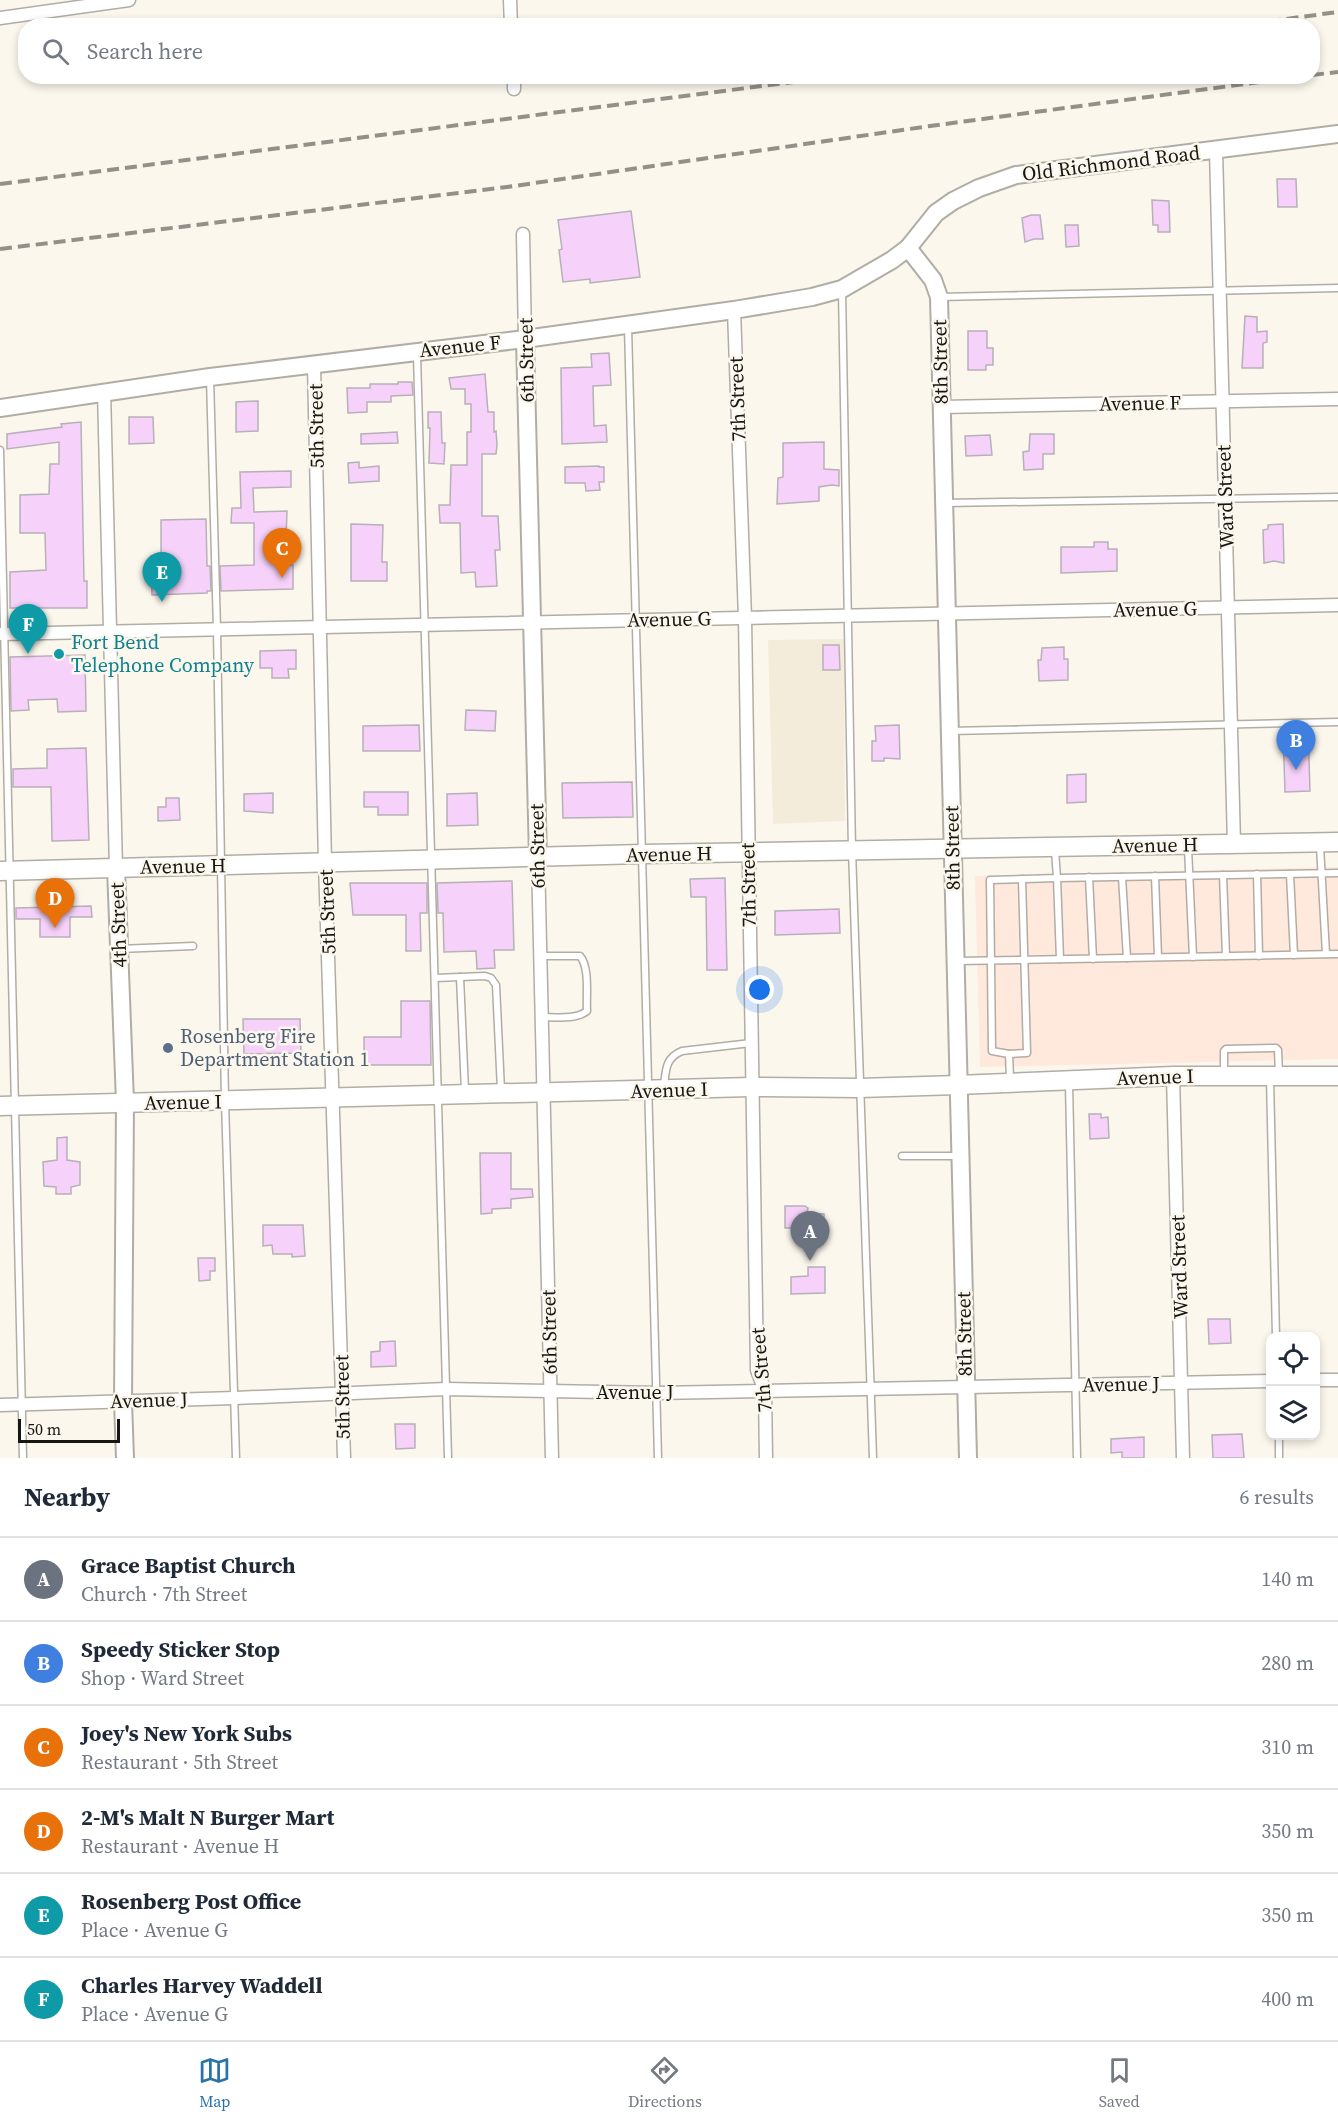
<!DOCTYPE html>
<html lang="en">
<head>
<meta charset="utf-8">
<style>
	:root { --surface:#fff; --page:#f2f2f3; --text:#1f2937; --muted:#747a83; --line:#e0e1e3; --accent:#2874a7 }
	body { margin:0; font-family:"Source Serif 4",serif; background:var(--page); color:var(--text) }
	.controls { position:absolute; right:18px; bottom:18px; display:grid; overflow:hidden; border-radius:12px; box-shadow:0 3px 9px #0003 }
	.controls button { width:54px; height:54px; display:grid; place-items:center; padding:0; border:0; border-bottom:2px solid var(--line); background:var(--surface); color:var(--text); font:30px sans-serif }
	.scale { position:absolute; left:18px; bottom:15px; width:102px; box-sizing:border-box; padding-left:6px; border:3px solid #171612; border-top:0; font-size:16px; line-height:21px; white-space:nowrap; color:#171612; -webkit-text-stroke:4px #fcf7ed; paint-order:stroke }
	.you { position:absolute; left:760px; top:990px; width:21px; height:21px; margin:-15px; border:4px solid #fff; border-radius:50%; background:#1a73e8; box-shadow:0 0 0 9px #1a73e833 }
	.badge { display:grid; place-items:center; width:39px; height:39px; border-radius:50%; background:var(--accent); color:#fff; font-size:20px; font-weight:700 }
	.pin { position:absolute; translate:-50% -50px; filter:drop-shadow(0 2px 3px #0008) }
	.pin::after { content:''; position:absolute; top:32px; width:21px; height:18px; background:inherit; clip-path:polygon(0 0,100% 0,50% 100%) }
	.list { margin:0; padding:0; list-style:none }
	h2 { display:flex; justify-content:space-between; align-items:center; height:78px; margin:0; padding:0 24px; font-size:26px }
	h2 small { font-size:20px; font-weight:400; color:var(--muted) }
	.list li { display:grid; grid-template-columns:39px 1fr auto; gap:18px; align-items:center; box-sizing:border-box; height:84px; padding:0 24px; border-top:2px solid var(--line) }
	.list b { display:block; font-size:22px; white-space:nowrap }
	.list p { margin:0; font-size:20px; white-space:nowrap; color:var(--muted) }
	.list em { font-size:20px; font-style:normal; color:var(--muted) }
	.icon { flex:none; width:33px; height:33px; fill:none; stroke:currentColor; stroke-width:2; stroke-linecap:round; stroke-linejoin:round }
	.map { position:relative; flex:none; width:1338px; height:1458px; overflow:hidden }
	.search { position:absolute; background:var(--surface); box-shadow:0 3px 9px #0003; left:18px; right:18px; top:18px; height:66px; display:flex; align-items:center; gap:15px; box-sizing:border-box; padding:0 21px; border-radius:24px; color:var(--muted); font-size:22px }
	.sheet { height:582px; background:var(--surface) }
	nav { display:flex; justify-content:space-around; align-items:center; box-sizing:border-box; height:84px; border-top:2px solid var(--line); background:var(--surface); font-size:16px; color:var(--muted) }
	nav a { display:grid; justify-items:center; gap:3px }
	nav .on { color:var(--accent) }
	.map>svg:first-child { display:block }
	.commercial { fill:#ffe8dc }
	.built { fill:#f4ecdb }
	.building { fill:#f6d2fa; stroke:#b7b0b8; stroke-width:1.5 }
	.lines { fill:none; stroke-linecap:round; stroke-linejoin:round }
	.lane-casing { stroke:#b2ada4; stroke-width:9 }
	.street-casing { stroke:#b2ada4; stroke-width:15 }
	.secondary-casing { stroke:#b2ada4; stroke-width:20 }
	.primary-casing { stroke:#b2ada4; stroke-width:21 }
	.lane { stroke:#fff; stroke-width:6 }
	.street { stroke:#fff; stroke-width:12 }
	.secondary { stroke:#fff; stroke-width:16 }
	.primary { stroke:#fff; stroke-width:18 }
	.rail { stroke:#939089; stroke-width:4; stroke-dasharray:12 6; stroke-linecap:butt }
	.culture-dot { fill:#0f9aa8; stroke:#fcf7ed; stroke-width:2 }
	.service-dot { fill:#5c6f8a; stroke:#fcf7ed; stroke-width:2 }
	.labels { text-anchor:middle; stroke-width:5; stroke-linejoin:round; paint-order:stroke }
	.street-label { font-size:20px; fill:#171612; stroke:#fcf7ed }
	.culture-label { font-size:20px; fill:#0d838f; stroke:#fcf7ed; text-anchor:start }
	.service-label { font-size:20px; fill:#4e5e75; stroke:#fcf7ed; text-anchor:start }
</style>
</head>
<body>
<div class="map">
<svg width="1338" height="1458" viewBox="0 0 1338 1458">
	<rect width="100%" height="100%" fill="#fcf7ed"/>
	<polygon class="commercial" points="1338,867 1338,1059 980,1067 975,876"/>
	<polygon class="built" points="844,639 845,821 773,824 768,640"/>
	<g class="building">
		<polygon points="1277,179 1296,179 1297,207 1278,207"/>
		<polygon points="1152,200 1169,201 1170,232 1158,232 1158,225 1153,225"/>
		<polygon points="631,211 640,277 590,283 590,279 563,282 559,250 562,249 558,220"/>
		<polygon points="1031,215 1040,215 1043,239 1034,239 1025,242 1022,218"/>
		<polygon points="1065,225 1078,225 1079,246 1066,247"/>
		<polygon points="1245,316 1257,317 1257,332 1267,331 1267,342 1263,343 1263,368 1242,368"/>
		<polygon points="968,331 987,331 987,348 993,348 993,365 986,365 986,370 968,370"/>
		<polygon points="609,353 611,385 593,386 594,426 606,425 607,442 562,444 561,368 592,367 591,354"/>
		<polygon points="485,374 488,412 494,412 494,432 496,431 497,445 496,454 482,454 482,516 498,516 500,550 495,550 497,586 476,587 475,572 461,573 460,523 440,523 439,505 450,505 451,465 467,465 467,432 471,432 471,404 465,404 465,389 451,389 449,378"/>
		<polygon points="398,382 412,382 413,395 391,396 391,402 367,402 367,412 348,413 347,388 370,388 370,384 398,384"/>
		<polygon points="258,401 258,431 236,432 236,402"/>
		<polygon points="428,412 441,412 442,443 445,443 444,464 429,463 430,428 428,428"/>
		<polygon points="129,417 153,417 154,443 129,444"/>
		<polygon points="81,422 84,581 87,581 87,608 10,608 10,572 46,570 45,533 20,533 20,495 49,494 50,464 59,464 59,442 7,449 7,434 62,427 61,424"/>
		<polygon points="397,432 398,443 361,444 361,434"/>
		<polygon points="1030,434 1054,434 1054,454 1043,454 1043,469 1024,470 1023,452 1029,451"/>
		<polygon points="990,435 992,455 966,456 965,436"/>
		<polygon points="824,442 824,469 839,470 839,486 832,485 819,487 819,501 777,504 778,478 783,477 783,443"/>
		<polygon points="359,462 359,468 379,466 379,481 349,483 348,463"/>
		<polygon points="599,466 599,467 604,467 604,482 599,482 600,490 586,491 585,483 565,483 565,467"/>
		<polygon points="291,471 291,487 253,488 254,512 287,511 285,565 293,565 293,589 221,591 220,566 254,565 254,523 231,523 232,508 241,508 240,472"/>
		<polygon points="206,519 207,566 210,566 211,591 207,591 207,593 152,595 151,557 161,557 161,520"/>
		<polygon points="351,524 383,525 382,562 387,562 387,581 351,581"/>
		<polygon points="1283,524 1284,563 1274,561 1264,563 1263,530 1268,529 1268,525"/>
		<polygon points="1094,542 1108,542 1108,549 1117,549 1117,571 1061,573 1061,547 1094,547"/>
		<polygon points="823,645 839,645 840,670 823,670"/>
		<polygon points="1064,647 1064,659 1068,659 1068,680 1039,681 1038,660 1041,660 1042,648"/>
		<polygon points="296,650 296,669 288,669 289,678 272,678 272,668 260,668 260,651"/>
		<polygon points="85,655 86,711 58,712 57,699 28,700 29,710 11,711 10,657"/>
		<polygon points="466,710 496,711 495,731 465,730"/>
		<polygon points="419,725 420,751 363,751 363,726"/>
		<polygon points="899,725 900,759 884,758 884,761 872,761 872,741 876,741 875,726"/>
		<polygon points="1283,729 1308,729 1310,791 1285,792"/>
		<polygon points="86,748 89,840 52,841 51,787 13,787 13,769 47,768 47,749"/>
		<polygon points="1086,774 1086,802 1067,803 1067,775"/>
		<polygon points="632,782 633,817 563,818 562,783"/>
		<polygon points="364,792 408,792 408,815 378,815 378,807 364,807"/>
		<polygon points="273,793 273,813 244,811 244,794"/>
		<polygon points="477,793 478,825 447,826 447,794"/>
		<polygon points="166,798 179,798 180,820 158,821 158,807 166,807"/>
		<polygon points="725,878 727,970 707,970 706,897 691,897 690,879"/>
		<polygon points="512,881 514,950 494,950 495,968 477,969 476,951 444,952 443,913 438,913 437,883"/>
		<polygon points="350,883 427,883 427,913 420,913 421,951 406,951 406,915 353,915"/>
		<polygon points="91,906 92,917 70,917 70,937 40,937 40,919 16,919 16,908"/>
		<polygon points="839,909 840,933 775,935 775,911"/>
		<polygon points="401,1001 430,1001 431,1065 364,1065 364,1037 401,1037"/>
		<polygon points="243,1019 300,1019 301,1053 244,1054"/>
		<polygon points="1089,1114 1101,1114 1101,1118 1108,1117 1109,1138 1090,1139"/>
		<polygon points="67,1137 67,1160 80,1162 80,1185 71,1187 71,1194 56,1194 56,1187 44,1186 43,1162 57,1160 57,1138"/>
		<polygon points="480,1153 511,1153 511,1189 532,1189 533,1197 511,1199 511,1208 492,1209 492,1213 481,1214"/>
		<polygon points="785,1206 805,1206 808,1208 807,1213 824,1214 824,1228 785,1228"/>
		<polygon points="263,1225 303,1225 305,1256 292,1257 292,1254 273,1254 272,1245 263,1246"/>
		<polygon points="198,1258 215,1258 215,1271 210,1271 210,1280 199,1281"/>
		<polygon points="808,1267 825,1267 825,1293 791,1294 791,1277 808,1276"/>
		<polygon points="1208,1319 1230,1319 1231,1343 1209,1344"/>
		<polygon points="395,1341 396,1366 371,1367 371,1352 380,1351 380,1342"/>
		<polygon points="395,1424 415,1424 415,1448 396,1449"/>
		<polygon points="1242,1434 1244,1458 1213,1458 1212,1435"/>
		<polygon points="1144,1437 1144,1458 1122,1458 1122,1452 1111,1453 1111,1439"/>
	</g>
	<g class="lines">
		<defs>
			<g id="lane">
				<polyline points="842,290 852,850 873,1458"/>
				<polyline points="939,297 1338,288"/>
				<polyline points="628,327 658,1458"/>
				<polyline points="417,355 448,1458"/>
				<polyline points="210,378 217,629 225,1101 236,1458"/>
				<polyline points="0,450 23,1458"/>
				<polyline points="944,503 1338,497"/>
				<polyline points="950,731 1338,722"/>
				<polyline points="1320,846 1326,954"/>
				<polyline points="1188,848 1193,957"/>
				<polyline points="1257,874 1259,956"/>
				<polyline points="1290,874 1294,955"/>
				<polyline points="1223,875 1226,956"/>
				<polyline points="1155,876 1158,957"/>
				<polyline points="1089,877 1093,959"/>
				<polyline points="1122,877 1127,958"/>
				<polyline points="119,949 193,946"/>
				<path d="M541,956H580C590,968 586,995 587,1011C576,1020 555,1017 541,1017"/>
				<polyline points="1060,959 1057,878 1338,873"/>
				<polyline points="958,961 1338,954"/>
				<polyline points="460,977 465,1091"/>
				<polyline points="435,978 485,976 491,978 496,985 501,1090"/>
				<polyline points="1009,1054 992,1051 990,880 1057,878 1055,850"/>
				<polyline points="1224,1074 1224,1051 1226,1049 1276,1048 1278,1050 1279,1075"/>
				<polyline points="1010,1079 1009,1054 1027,1053 1022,879"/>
				<polyline points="1270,1079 1276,1336"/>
				<polyline points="1069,1084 1077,1458"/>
				<path d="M664,1086C666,1070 665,1058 682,1051L751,1043"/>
				<polyline points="902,1156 959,1156"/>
				<polyline points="1279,1436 1279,1458"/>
			</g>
			<g id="street">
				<polyline points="510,0 511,26"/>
				<polyline points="0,18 129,0"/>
				<polyline points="514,76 514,89"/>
				<polyline points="1216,150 1234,844"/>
				<polyline points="523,234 525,339"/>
				<polyline points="734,310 745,618 757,1370 765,1391 766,1458"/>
				<polyline points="314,365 325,863 344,1458"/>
				<polyline points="104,391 116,868"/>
				<polyline points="941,407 1338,399"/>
				<polyline points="0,634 1338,605"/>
				<polyline points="538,858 552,1458"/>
				<polyline points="1173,1076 1183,1458"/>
				<polyline points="1316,1380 1338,1380"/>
				<polyline points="0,1405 235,1398 446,1389 657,1393 1270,1381"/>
			</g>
			<g id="secondary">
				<polyline points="908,248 933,280 939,297 968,1458"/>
				<polyline points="525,339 538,858"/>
				<polyline points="0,408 210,377 525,339 734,310 812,297 842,289 892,260 908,248 936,213 953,201 979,188 1016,175 1338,134"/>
				<polyline points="116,868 125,1102 123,1401 125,1458"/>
			</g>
			<g id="primary">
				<polyline points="0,871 643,854 1338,842"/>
				<polyline points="0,1106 751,1087 859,1088 958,1085 1173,1076 1338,1076"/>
			</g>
		</defs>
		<use href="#lane" class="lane-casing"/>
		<use href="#street" class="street-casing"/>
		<use href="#secondary" class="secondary-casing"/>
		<use href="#primary" class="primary-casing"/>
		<use href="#lane" class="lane"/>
		<use href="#street" class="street"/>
		<use href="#secondary" class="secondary"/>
		<use href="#primary" class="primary"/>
		<g class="rail">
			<polyline points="1233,26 1338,12"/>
			<polyline points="1312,75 1338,72"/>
			<polyline points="0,184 840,76"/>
			<polyline points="0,249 507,187 930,126 1305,76"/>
		</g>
	</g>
	<circle class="culture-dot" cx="59" cy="654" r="6"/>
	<circle class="service-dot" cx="168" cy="1048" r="6"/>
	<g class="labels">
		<g class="street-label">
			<text transform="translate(1111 163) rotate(-7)" y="7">Old Richmond Road</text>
			<text transform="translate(460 346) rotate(-6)" y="7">Avenue F</text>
			<text transform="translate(526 360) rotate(-91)" y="7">6th Street</text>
			<text transform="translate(940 362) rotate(-91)" y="7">8th Street</text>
			<text transform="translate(737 399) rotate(-92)" y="7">7th Street</text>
			<text transform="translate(1140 403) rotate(-1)" y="7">Avenue F</text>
			<text transform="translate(316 426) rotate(-91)" y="7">5th Street</text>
			<text transform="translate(1225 497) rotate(-92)" y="7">Ward Street</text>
			<text transform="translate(1155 609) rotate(-1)" y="7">Avenue G</text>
			<text transform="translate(669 619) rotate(-1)" y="7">Avenue G</text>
			<text transform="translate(1155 845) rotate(-1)" y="7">Avenue H</text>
			<text transform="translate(537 846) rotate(-91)" y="7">6th Street</text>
			<text transform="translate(952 848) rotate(-91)" y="7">8th Street</text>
			<text transform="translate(669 854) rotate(-1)" y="7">Avenue H</text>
			<text transform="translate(183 866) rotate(-1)" y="7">Avenue H</text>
			<text transform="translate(748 885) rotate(-91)" y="7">7th Street</text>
			<text transform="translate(327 912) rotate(-92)" y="7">5th Street</text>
			<text transform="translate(118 925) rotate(-92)" y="7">4th Street</text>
			<text transform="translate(1155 1077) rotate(-2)" y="7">Avenue I</text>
			<text transform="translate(669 1090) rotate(-2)" y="7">Avenue I</text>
			<text transform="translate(183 1102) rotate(-1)" y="7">Avenue I</text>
			<text transform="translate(1179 1267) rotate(-92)" y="7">Ward Street</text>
			<text transform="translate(549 1332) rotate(-91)" y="7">6th Street</text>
			<text transform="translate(964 1334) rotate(-91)" y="7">8th Street</text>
			<text transform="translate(761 1370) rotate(-95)" y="7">7th Street</text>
			<text transform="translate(1121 1384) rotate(-1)" y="7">Avenue J</text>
			<text x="635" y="1399">Avenue J</text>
			<text transform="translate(342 1397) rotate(-91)" y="7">5th Street</text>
			<text transform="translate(149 1400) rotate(-2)" y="7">Avenue J</text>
		</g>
		<g class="culture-label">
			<text x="71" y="649">Fort Bend<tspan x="71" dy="23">Telephone Company</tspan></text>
		</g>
		<g class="service-label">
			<text x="180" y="1043">Rosenberg Fire<tspan x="180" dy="23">Department Station 1</tspan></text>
		</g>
	</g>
</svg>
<div class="controls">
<button><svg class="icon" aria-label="locate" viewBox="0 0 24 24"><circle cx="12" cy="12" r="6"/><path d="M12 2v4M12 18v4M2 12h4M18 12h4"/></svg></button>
<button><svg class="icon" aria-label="layers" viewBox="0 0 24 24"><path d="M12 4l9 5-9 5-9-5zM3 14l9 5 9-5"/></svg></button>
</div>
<div class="scale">50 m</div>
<div class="you"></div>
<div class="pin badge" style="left:810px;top:1261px;background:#6b7280">A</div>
<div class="pin badge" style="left:1296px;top:770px;background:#3f7fe0">B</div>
<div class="pin badge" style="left:282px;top:578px;background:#e8710a">C</div>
<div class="pin badge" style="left:55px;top:928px;background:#e8710a">D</div>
<div class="pin badge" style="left:162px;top:602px;background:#0f9aa8">E</div>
<div class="pin badge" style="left:28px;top:654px;background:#0f9aa8">F</div>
<div class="search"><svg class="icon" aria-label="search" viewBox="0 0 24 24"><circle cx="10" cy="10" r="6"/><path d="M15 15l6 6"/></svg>Search here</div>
</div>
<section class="sheet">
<h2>Nearby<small>6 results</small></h2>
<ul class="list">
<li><span class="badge" style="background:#6b7280">A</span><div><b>Grace Baptist Church</b><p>Church · 7th Street</p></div><em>140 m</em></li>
<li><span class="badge" style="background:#3f7fe0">B</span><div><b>Speedy Sticker Stop</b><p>Shop · Ward Street</p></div><em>280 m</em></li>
<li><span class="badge" style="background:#e8710a">C</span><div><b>Joey's New York Subs</b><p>Restaurant · 5th Street</p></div><em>310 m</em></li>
<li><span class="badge" style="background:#e8710a">D</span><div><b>2-M's Malt N Burger Mart</b><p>Restaurant · Avenue H</p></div><em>350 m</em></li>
<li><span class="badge" style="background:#0f9aa8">E</span><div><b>Rosenberg Post Office</b><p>Place · Avenue G</p></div><em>350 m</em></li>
<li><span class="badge" style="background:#0f9aa8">F</span><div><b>Charles Harvey Waddell</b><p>Place · Avenue G</p></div><em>400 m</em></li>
</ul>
</section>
<nav>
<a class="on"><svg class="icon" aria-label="map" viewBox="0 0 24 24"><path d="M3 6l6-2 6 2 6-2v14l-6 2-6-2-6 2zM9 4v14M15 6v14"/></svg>Map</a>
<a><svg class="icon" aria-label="directions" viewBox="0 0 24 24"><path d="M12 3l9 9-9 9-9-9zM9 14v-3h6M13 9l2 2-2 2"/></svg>Directions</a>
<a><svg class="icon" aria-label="saved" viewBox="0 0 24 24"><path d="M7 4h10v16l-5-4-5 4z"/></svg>Saved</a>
</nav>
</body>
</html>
